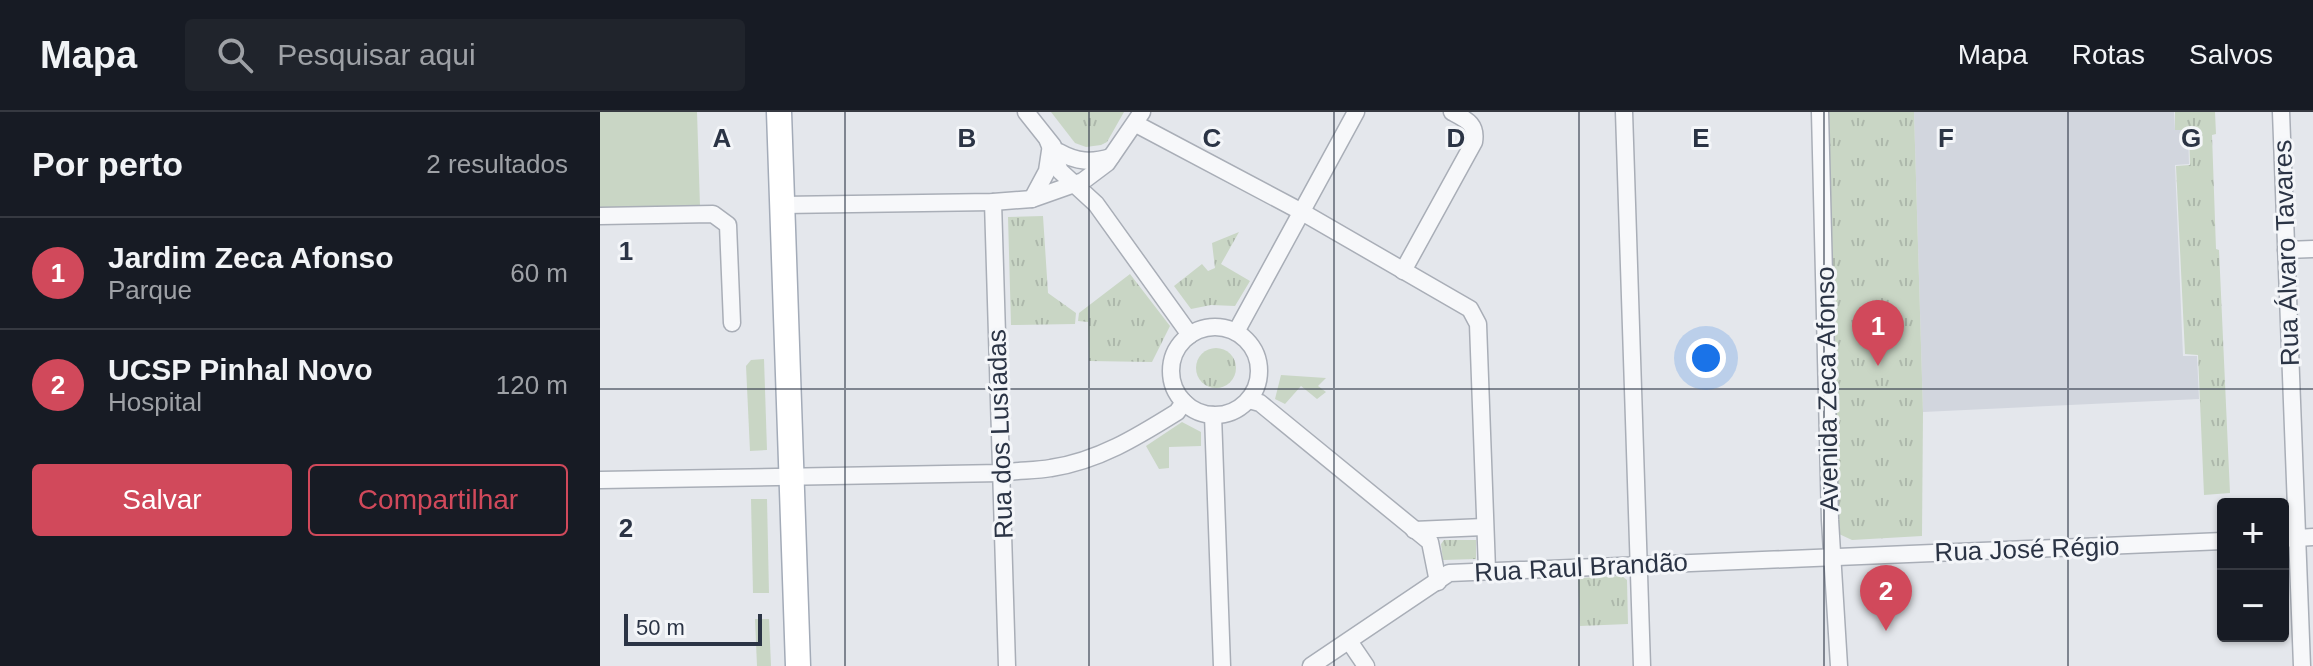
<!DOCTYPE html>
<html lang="pt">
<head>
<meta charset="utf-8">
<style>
	:root { --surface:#171b24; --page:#20242c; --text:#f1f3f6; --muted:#9ea1a6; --line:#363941; --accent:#d1495b }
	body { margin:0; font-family:Arial,sans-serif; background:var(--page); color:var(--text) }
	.controls { position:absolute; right:24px; bottom:24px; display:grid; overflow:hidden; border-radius:8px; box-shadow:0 2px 6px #0004 }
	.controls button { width:72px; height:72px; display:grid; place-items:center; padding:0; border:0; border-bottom:2px solid var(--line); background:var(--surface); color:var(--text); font:40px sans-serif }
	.scale { position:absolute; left:24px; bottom:20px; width:138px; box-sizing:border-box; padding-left:8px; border:4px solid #2b3445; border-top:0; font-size:22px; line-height:28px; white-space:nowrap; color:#2b3445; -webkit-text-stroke:6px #f4f6f9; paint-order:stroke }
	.you { position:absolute; left:1106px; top:246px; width:28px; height:28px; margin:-20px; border:6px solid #fff; border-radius:50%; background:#1a73e8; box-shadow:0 0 0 12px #1a73e833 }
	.badge { display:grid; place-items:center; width:52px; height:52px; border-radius:50%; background:var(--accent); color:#fff; font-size:26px; font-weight:700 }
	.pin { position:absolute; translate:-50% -66px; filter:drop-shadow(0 2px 4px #0008) }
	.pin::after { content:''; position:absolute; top:42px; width:28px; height:24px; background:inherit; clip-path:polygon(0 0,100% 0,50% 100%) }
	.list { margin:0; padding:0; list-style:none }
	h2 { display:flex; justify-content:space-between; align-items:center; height:104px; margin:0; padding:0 32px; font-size:34px }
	h2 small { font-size:26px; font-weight:400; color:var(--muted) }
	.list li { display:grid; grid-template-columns:52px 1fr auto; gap:24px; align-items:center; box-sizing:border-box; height:112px; padding:0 32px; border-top:2px solid var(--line) }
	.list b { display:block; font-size:30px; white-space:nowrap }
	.list p { margin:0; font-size:26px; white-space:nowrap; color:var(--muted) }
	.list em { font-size:26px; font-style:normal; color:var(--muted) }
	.actions { display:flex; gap:16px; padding:24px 32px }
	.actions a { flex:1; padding:18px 0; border:2px solid var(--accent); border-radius:8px; text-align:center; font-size:28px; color:var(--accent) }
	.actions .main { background:var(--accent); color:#fff }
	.icon { flex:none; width:44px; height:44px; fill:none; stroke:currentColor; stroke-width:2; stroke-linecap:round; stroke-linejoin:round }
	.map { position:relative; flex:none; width:1713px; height:554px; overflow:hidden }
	header { display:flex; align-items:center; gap:48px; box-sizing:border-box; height:112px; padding:0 40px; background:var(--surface); border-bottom:2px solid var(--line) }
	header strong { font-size:38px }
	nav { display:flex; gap:44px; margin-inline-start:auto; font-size:28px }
	.search { width:560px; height:72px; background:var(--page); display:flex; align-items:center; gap:20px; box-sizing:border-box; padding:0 28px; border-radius:8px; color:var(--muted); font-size:30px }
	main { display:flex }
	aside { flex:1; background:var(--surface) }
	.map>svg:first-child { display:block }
	.built { fill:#d2d6de }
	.grass { fill:url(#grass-tufts) }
	.garden { fill:#c9d6c5 }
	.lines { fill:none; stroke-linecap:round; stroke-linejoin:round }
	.street-casing { stroke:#a9aeb7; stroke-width:19 }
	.primary-casing { stroke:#a3abb8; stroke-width:27 }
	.street { stroke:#f7f8fa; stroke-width:16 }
	.primary { stroke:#fff; stroke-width:24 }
	.grid { fill:none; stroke:#2b3445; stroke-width:2; stroke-opacity:0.55 }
	.labels { text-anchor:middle; stroke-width:6; stroke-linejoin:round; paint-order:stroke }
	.street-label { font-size:26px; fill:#2b3445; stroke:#f4f6f9 }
	.grid-label { font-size:26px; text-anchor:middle; font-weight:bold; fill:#2b3445; stroke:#f4f6f9; stroke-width:6; stroke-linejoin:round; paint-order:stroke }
</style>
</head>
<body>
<header>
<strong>Mapa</strong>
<div class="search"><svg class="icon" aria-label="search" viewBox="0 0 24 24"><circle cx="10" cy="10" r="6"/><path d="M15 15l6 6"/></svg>Pesquisar aqui</div>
<nav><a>Mapa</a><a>Rotas</a><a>Salvos</a></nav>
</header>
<main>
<aside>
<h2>Por perto<small>2 resultados</small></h2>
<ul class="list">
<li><span class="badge">1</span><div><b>Jardim Zeca Afonso</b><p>Parque</p></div><em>60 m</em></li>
<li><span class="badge">2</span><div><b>UCSP Pinhal Novo</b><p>Hospital</p></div><em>120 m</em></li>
</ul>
<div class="actions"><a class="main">Salvar</a><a>Compartilhar</a></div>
</aside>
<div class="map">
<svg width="1713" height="554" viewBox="0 0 1713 554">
	<defs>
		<pattern id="grass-tufts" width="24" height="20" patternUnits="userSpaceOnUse" patternTransform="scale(2)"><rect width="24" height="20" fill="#c9d6c5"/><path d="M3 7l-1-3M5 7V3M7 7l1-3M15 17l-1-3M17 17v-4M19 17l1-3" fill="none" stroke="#adb8ab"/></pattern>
	</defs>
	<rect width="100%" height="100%" fill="#e4e7ec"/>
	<polygon class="built" points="1314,0 1574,0 1575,18 1588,18 1589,52 1575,53 1583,244 1597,244 1599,287 1323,300"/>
	<g class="grass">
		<polygon points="451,0 524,0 507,30 501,33 486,35 475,31"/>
		<polygon points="1228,0 1314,0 1323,300 1322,424 1252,428 1239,422"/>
		<polygon points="1575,0 1615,0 1616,22 1612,23 1616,137 1619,138 1630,381 1604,383 1598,243 1585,242 1576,54 1590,53 1589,18 1575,18"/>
		<polygon points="443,104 448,181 476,201 475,212 411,213 408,105"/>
		<polygon points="639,120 621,152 650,169 635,194 611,193 591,197 574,174 602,152 608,159 615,156 612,131"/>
		<polygon points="530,162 570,214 552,250 489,249 488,210 478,209 479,201"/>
		<circle cx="616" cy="256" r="20"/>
		<polygon points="844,428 876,428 876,447 843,448 841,432"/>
		<polygon points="1022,464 1027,468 1028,512 980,514 978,466"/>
	</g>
	<g class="garden">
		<polygon points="0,0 97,0 100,94 0,96"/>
		<polygon points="164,247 167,338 150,339 146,254 151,248"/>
		<polygon points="681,263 726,266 718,274 726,280 717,287 701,274 685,292 675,287"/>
		<polygon points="582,310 601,320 601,334 569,335 569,356 559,357 546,334"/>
		<polygon points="151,387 167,387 169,481 153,481"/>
		<polygon points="155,507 169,507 171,554 157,554"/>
	</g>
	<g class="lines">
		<defs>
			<g id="street">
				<polyline points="426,0 453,34"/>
				<polyline points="1024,0 1042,554"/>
				<polyline points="1220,0 1230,408 1239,554"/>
				<polyline points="1681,0 1702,554"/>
				<polyline points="536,12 702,100 870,197 878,212 887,458"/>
				<polyline points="448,29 460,59 496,92 590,223"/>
				<path d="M459,40C477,50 491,51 511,45"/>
				<polyline points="432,87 447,59 450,39"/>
				<polyline points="393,90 407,554"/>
				<polyline points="182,93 393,90 432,87 483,69 507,51 542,0"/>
				<polyline points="0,104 113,102 128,113 132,211"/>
				<polyline points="1686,138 1713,137"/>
				<path d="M803,159L874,30C877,12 867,8 852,0"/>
				<circle cx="615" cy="259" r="44"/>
				<polyline points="636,220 756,0"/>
				<polyline points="649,288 660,291 830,430 838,470"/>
				<polyline points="613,303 622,554"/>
				<path d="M0,368L401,361C418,358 434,359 451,356C498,349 537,325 577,300L584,290"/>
				<polyline points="814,418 884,415"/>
				<polyline points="1683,427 1713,425"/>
				<polyline points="749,529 766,554"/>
				<polyline points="711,554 849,461 1623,429"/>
			</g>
			<polyline id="primary" points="179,0 198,554"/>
		</defs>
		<use href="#street" class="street-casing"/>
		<use href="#primary" class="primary-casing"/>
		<use href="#street" class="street"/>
		<use href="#primary" class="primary"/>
	</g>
	<path class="grid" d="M245,0V554M489,0V554M734,0V554M979,0V554M1224,0V554M1468,0V554M0,277H1713"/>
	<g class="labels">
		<g class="street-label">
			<text transform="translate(1686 141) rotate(-92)" y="9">Rua Álvaro Tavares</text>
			<text transform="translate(1227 277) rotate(-91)" y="9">Avenida Zeca Afonso</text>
			<text transform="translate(400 322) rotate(-92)" y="9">Rua dos Lusíadas</text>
			<text transform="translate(1427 437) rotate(-2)" y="9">Rua José Régio</text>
			<text transform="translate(981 455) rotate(-3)" y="9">Rua Raul Brandão</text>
		</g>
	</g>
	<g class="grid-label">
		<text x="122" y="35">A</text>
		<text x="367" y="35">B</text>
		<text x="612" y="35">C</text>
		<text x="856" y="35">D</text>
		<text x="1101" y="35">E</text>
		<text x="1346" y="35">F</text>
		<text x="1591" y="35">G</text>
		<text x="26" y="148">1</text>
		<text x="26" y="425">2</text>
	</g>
</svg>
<div class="controls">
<button>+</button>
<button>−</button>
</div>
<div class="scale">50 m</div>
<div class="you"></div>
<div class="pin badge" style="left:1278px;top:254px">1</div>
<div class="pin badge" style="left:1286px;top:519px">2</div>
</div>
</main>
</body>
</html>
